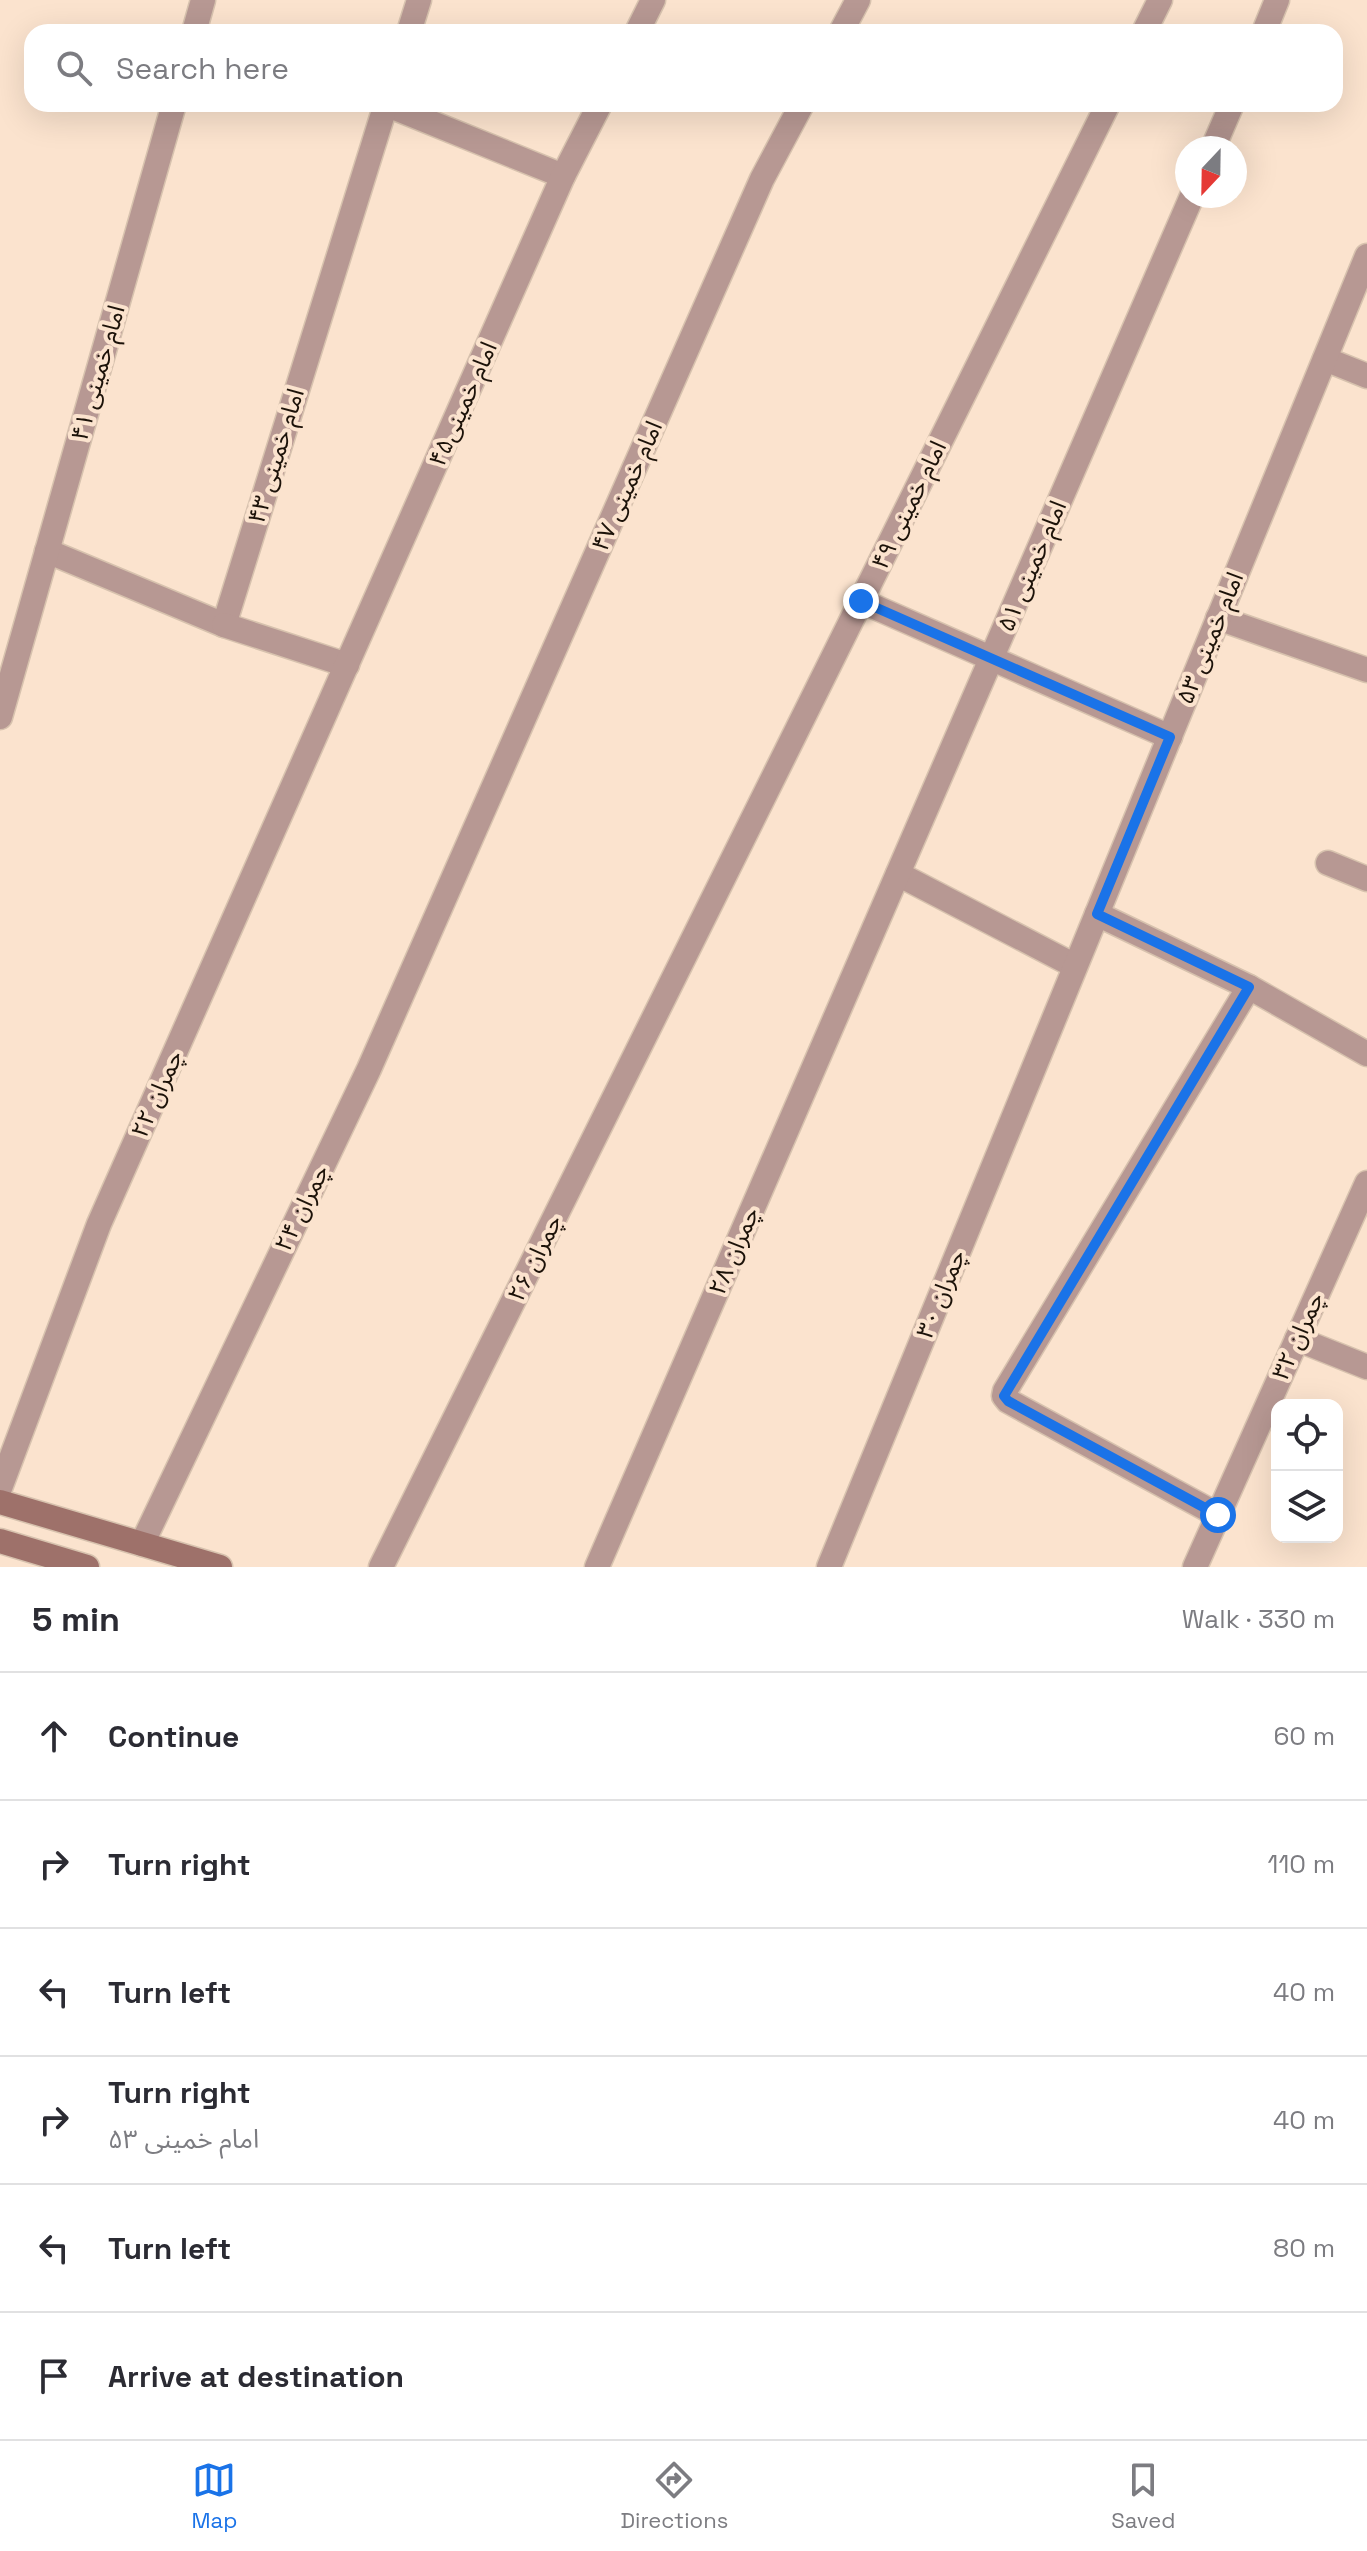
<!DOCTYPE html>
<html lang="en">
<head>
<meta charset="utf-8">
<style>
	:root { --surface:#fff; --page:#f2f2f3; --text:#2b2b33; --muted:#7c7c81; --line:#e1e1e2; --accent:#1a73e8 }
	body { margin:0; font-family:"Space Grotesk","Noto Sans Arabic",sans-serif; background:var(--page); color:var(--text) }
	.controls { position:absolute; right:24px; bottom:24px; display:grid; overflow:hidden; border-radius:16px; box-shadow:0 8px 32px #0002 }
	.controls button { width:72px; height:72px; display:grid; place-items:center; padding:0; border:0; border-bottom:2px solid var(--line); background:var(--surface); color:var(--text); font:40px sans-serif }
	.compass { position:absolute; left:1175px; top:136px; width:72px; height:72px; border-radius:50%; background:var(--surface); box-shadow:0 8px 32px #0002; rotate:202deg }
	.stop { position:absolute; width:24px; height:24px; margin:-18px; border:6px solid #1a73e8; border-radius:50%; background:#fff }
	.stop.end { background:#1a73e8; border-color:#fff; box-shadow:0 2px 8px #0008 }
	.list { margin:0; padding:0; list-style:none }
	h2 { display:flex; justify-content:space-between; align-items:center; height:104px; margin:0; padding:0 32px; font-size:34px }
	h2 small { font-size:26px; font-weight:400; color:var(--muted) }
	.list li { display:grid; grid-template-columns:52px 1fr auto; gap:24px; align-items:center; box-sizing:border-box; height:128px; padding:0 32px; border-top:2px solid var(--line) }
	.list b { display:block; font-size:30px; white-space:nowrap }
	.list p { margin:0; font-size:26px; white-space:nowrap; color:var(--muted) }
	.list em { font-size:26px; font-style:normal; color:var(--muted) }
	.icon { flex:none; width:44px; height:44px; fill:none; stroke:currentColor; stroke-width:2; stroke-linecap:round; stroke-linejoin:round }
	.map { position:relative; flex:none; width:1367px; height:1567px; overflow:hidden }
	.search { position:absolute; background:var(--surface); box-shadow:0 8px 32px #0002; left:24px; right:24px; top:24px; height:88px; display:flex; align-items:center; gap:20px; box-sizing:border-box; padding:0 28px; border-radius:24px; color:var(--muted); font-size:30px }
	.sheet { height:872px; background:var(--surface) }
	nav { display:flex; justify-content:space-around; align-items:center; box-sizing:border-box; height:112px; border-top:2px solid var(--line); background:var(--surface); font-size:22px; color:var(--muted) }
	nav a { display:grid; justify-items:center; gap:4px }
	nav .on { color:var(--accent) }
	.map>svg:first-child { display:block }
	.lines { fill:none; stroke-linecap:round; stroke-linejoin:round }
	.minor-casing { stroke:#d7c2ae; stroke-width:27 }
	.secondary-casing { stroke:#d7c2ae; stroke-width:27 }
	.minor { stroke:#b79893; stroke-width:24 }
	.secondary { stroke:#9e716a; stroke-width:24 }
	.route { stroke:#1a73e8; stroke-width:10 }
	.labels { text-anchor:middle; stroke-width:8; stroke-linejoin:round; paint-order:stroke }
	.street-label { font-size:24px; fill:#1c1209; stroke:#fbe3ce }
</style>
</head>
<body>
<div class="map">
<svg width="1367" height="1567" viewBox="0 0 1367 1567">
	<rect width="100%" height="100%" fill="#fbe3ce"/>
	<g class="lines">
		<defs>
			<g id="minor">
				<polyline points="194,32 203,0"/>
				<polyline points="409,32 419,0"/>
				<polyline points="637,32 653,0"/>
				<polyline points="841,32 858,0"/>
				<polyline points="1144,32 1160,0"/>
				<polyline points="1264,32 1277,0"/>
				<polyline points="385,104 563,176"/>
				<polyline points="1213,148 1232,104"/>
				<polyline points="1325,359 1367,376"/>
				<polyline points="47,551 224,625 386,104"/>
				<polyline points="861,601 1170,737"/>
				<polyline points="1218,618 1367,670"/>
				<polyline points="224,625 347,665"/>
				<polyline points="0,717 174,104"/>
				<polyline points="1328,863 1367,879"/>
				<polyline points="898,874 1075,966"/>
				<polyline points="1097,914 1249,987"/>
				<polyline points="1297,1339 1367,1367"/>
				<polyline points="0,1488 99,1224 563,176 600,104"/>
				<polyline points="1218,1515 1008,1401 1004,1396 1005,1391 1249,987 1367,1054"/>
				<polyline points="142,1544 369,1069 762,179 802,104"/>
				<polyline points="381,1567 1108,104"/>
				<polyline points="597,1567 1192,196"/>
				<polyline points="829,1567 1367,256"/>
				<polyline points="1195,1567 1367,1183"/>
			</g>
			<g id="secondary">
				<polyline points="0,1502 220,1567"/>
				<polyline points="0,1541 87,1567"/>
			</g>
		</defs>
		<use href="#minor" class="minor-casing"/>
		<use href="#secondary" class="secondary-casing"/>
		<use href="#minor" class="minor"/>
		<use href="#secondary" class="secondary"/>
	</g>
	<g class="lines">
		<polyline class="route" points="861,601 1170,737 1097,914 1249,987 1004,1396 1008,1401 1218,1515"/>
	</g>
	<g class="labels">
		<g class="street-label">
			<text transform="translate(98 373) rotate(-74)" y="8">امام خمینی ۴۱</text>
			<text transform="translate(463 404) rotate(-66)" y="8">امام خمینی۴۵</text>
			<text transform="translate(276 456) rotate(-73)" y="8">امام خمینی ۴۳</text>
			<text transform="translate(627 486) rotate(-66)" y="8">امام خمینی ۴۷</text>
			<text transform="translate(909 505) rotate(-64)" y="8">امام خمینی ۴۹</text>
			<text transform="translate(1032 566) rotate(-67)" y="8">امام خمینی ۵۱</text>
			<text transform="translate(1210 638) rotate(-68)" y="8">امام خمینی ۵۳</text>
			<text transform="translate(157 1094) rotate(-66)" y="8">چمران ۲۲</text>
			<text transform="translate(302 1208) rotate(-64)" y="8">چمران ۲۴</text>
			<text transform="translate(734 1251) rotate(-67)" y="8">چمران ۲۸</text>
			<text transform="translate(535 1258) rotate(-64)" y="8">چمران ۲۶</text>
			<text transform="translate(941 1294) rotate(-68)" y="8">چمران ۳۰</text>
			<text transform="translate(1298 1336) rotate(-66)" y="8">چمران ۳۲</text>
		</g>
	</g>
</svg>
<div class="controls">
<button><svg class="icon" aria-label="locate" viewBox="0 0 24 24"><circle cx="12" cy="12" r="6"/><path d="M12 2v4M12 18v4M2 12h4M18 12h4"/></svg></button>
<button><svg class="icon" aria-label="layers" viewBox="0 0 24 24"><path d="M12 4l9 5-9 5-9-5zM3 14l9 5 9-5"/></svg></button>
</div>
<svg class="compass" viewBox="-18 -18 36 36"><path d="M0-13l5 13h-10z" fill="#e53935"/><path d="M0 13l5-13h-10z" fill="#7c7c81"/></svg>
<div class="stop" style="left:1218px;top:1515px"></div>
<div class="stop end" style="left:861px;top:601px"></div>
<div class="search"><svg class="icon" aria-label="search" viewBox="0 0 24 24"><circle cx="10" cy="10" r="6"/><path d="M15 15l6 6"/></svg>Search here</div>
</div>
<section class="sheet">
<h2>5 min<small>Walk · 330 m</small></h2>
<ul class="list">
<li><svg class="icon" aria-label="ahead" viewBox="0 0 24 24"><path d="M12 20V5M6 11l6-6 6 6"/></svg><div><b>Continue</b></div><em>60 m</em></li>
<li><svg class="icon" aria-label="right" viewBox="0 0 24 24"><path d="M7 20v-9h11M14 6l5 5-5 5"/></svg><div><b>Turn right</b></div><em>110 m</em></li>
<li><svg class="icon" aria-label="left" viewBox="0 0 24 24"><path d="M17 20v-9H6M10 6l-5 5 5 5"/></svg><div><b>Turn left</b></div><em>40 m</em></li>
<li><svg class="icon" aria-label="right" viewBox="0 0 24 24"><path d="M7 20v-9h11M14 6l5 5-5 5"/></svg><div><b>Turn right</b><p>امام خمینی ۵۳</p></div><em>40 m</em></li>
<li><svg class="icon" aria-label="left" viewBox="0 0 24 24"><path d="M17 20v-9H6M10 6l-5 5 5 5"/></svg><div><b>Turn left</b></div><em>80 m</em></li>
<li><svg class="icon" aria-label="arrive" viewBox="0 0 24 24"><path d="M6 21V4h12l-3 4 3 4H6"/></svg><div><b>Arrive at destination</b></div></li>
</ul>
</section>
<nav>
<a class="on"><svg class="icon" aria-label="map" viewBox="0 0 24 24"><path d="M3 6l6-2 6 2 6-2v14l-6 2-6-2-6 2zM9 4v14M15 6v14"/></svg>Map</a>
<a><svg class="icon" aria-label="directions" viewBox="0 0 24 24"><path d="M12 3l9 9-9 9-9-9zM9 14v-3h6M13 9l2 2-2 2"/></svg>Directions</a>
<a><svg class="icon" aria-label="saved" viewBox="0 0 24 24"><path d="M7 4h10v16l-5-4-5 4z"/></svg>Saved</a>
</nav>
</body>
</html>
